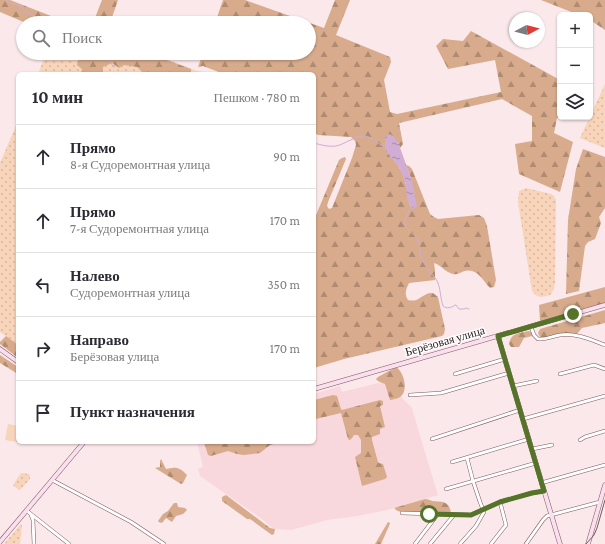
<!DOCTYPE html>
<html lang="ru">
<head>
<meta charset="utf-8">
<style>
	:root { --surface:#fff; --page:#f2f2f3; --text:#2b2b33; --muted:#7c7c81; --line:#e1e1e2 }
	body { margin:0; font-family:"Crimson Pro",serif; background:var(--page); color:var(--text) }
	.controls { position:absolute; right:12px; top:12px; display:grid; overflow:hidden; border-radius:6px; box-shadow:0 1px 3px #0004 }
	.controls button { width:36px; height:36px; display:grid; place-items:center; padding:0; border:0; border-bottom:1px solid var(--line); background:var(--surface); color:var(--text); font:20px sans-serif }
	.compass { position:absolute; left:509px; top:12px; width:36px; height:36px; border-radius:50%; background:var(--surface); box-shadow:0 1px 3px #0004; rotate:83deg }
	.stop { position:absolute; width:12px; height:12px; margin:-9px; border:3px solid #567429; border-radius:50%; background:#fff }
	.stop.end { background:#567429; border-color:#fff; box-shadow:0 1px 4px #0008 }
	.list { margin:0; padding:0; list-style:none }
	h2 { display:flex; justify-content:space-between; align-items:center; height:52px; margin:0; padding:0 16px; font-size:17px }
	h2 small { font-size:13px; font-weight:400; color:var(--muted) }
	.list li { display:grid; grid-template-columns:26px 1fr auto; gap:12px; align-items:center; box-sizing:border-box; height:64px; padding:0 16px; border-top:1px solid var(--line) }
	.list b { display:block; font-size:15px; white-space:nowrap }
	.list p { margin:0; font-size:13px; white-space:nowrap; color:var(--muted) }
	.list em { font-size:13px; font-style:normal; color:var(--muted) }
	.icon { flex:none; width:22px; height:22px; fill:none; stroke:currentColor; stroke-width:2; stroke-linecap:round; stroke-linejoin:round }
	.map { position:relative; flex:none; width:605px; height:544px; overflow:hidden }
	.search { position:absolute; background:var(--surface); box-shadow:0 1px 3px #0004; left:16px; top:16px; width:300px; height:44px; display:flex; align-items:center; gap:10px; box-sizing:border-box; padding:0 14px; border-radius:22px; color:var(--muted); font-size:15px }
	.panel { position:absolute; background:var(--surface); box-shadow:0 1px 3px #0004; left:16px; top:72px; width:300px; height:372px; border-radius:6px }
	.map>svg:first-child { display:block }
	.built { fill:#f8d8dc }
	.grass { fill:url(#grass-dots) }
	.forest { fill:url(#forest-firs) }
	.garden { fill:#f8d4ba }
	.water { fill:url(#water-ripples) }
	.lines { fill:none; stroke-linecap:round; stroke-linejoin:round }
	.stream { stroke:#d1add4; stroke-width:1 }
	.street-casing { stroke:#7d585d; stroke-width:4 }
	.secondary-casing { stroke:#7d585d; stroke-width:5 }
	.street { stroke:#fff; stroke-width:3 }
	.secondary { stroke:#fadfee; stroke-width:4 }
	.tram { stroke:#705f61; stroke-width:1 }
	.route { stroke:#567429; stroke-width:5 }
	.labels { text-anchor:middle; stroke-width:3; stroke-linejoin:round; paint-order:stroke }
	.street-label { font-size:12px; fill:#322224; stroke:#fff }
</style>
</head>
<body>
<div class="map">
<svg width="605" height="544" viewBox="0 0 605 544">
	<defs>
		<pattern id="grass-dots" width="8" height="8" patternUnits="userSpaceOnUse"><rect width="8" height="8" fill="#f8d4ba"/><path d="M2 2h.1M6 6h.1" fill="none" stroke="#d5b6a0" stroke-width="1.8" stroke-linecap="round"/></pattern>
		<pattern id="forest-firs" width="22" height="20" patternUnits="userSpaceOnUse"><rect width="22" height="20" fill="#d7ab8b"/><path d="M5 1l3.5 6h-7zM16 11l3.5 6h-7z" fill="#af8b71"/></pattern>
		<pattern id="water-ripples" width="26" height="14" patternUnits="userSpaceOnUse"><rect width="26" height="14" fill="#d1add4"/><path d="M2 4q2-2 4 0t4 0M15 11q2-2 4 0t4 0" fill="none" stroke="#aa8cac"/></pattern>
	</defs>
	<rect width="100%" height="100%" fill="#fae8ea"/>
	<polygon class="built" points="398,378 400,393 403,399 412,408 418,429 438,495 387,510 357,516 327,520 291,530 275,529 272,528 262,519 200,476 198,469 201,468 203,466 197,442 314,442 314,394 340,386 342,392"/>
	<g class="grass">
		<polygon points="46,53 151,53 197,71 219,74 38,74"/>
		<polygon points="605,84 605,148 580,138"/>
		<polygon points="18,121 18,345 0,332 0,163"/>
		<path d="M526,188L551,194L554,196L556,200L555,280C555,286 554,291 550,295C541,297 538,299 532,291L518,202L519,191Z"/>
		<polygon points="21,473 29,474 30,476 30,479 21,489 19,490 13,485"/>
		<polygon points="21,524 22,525 20,544 4,544"/>
	</g>
	<g class="forest">
		<polygon points="0,0 10,0 69,23 26,23 0,12"/>
		<polygon points="102,0 118,0 110,23 93,23"/>
		<path d="M223,0H245L324,28L335,0H350L336,35L390,57L391,62L384,80L390,112L397,114L501,92L495,60L448,69L436,46L443,39L463,41L471,31L560,80V117H566L557,118L554,133L573,142L560,192L519,174L515,144L532,141V116L502,99L399,123L403,144L400,148L398,142L390,156C398,164 404,174 406,185C409,196 405,198 413,209L412,181L406,165L409,166L412,169L430,214L434,217L438,219L479,215L484,218L487,226L496,280L494,287L490,288C482,279 476,266 462,272C459,273 457,275 453,274C445,272 441,265 434,263L435,271V280L409,283C406,289 404,294 408,300C418,302 418,298 425,295C428,293 430,293 433,293L438,297L445,329L444,334L442,336L344,359L314,368V220L339,160L342,158L345,157L346,159L328,202L327,206L329,209L332,208L352,158L356,145L355,141L351,137L318,135L314,133V106L316,102L314,97V74H224L203,66L198,67L203,53H309V23H215Z"/>
		<polygon points="541,0 605,0 605,30 590,20 590,15 579,15"/>
		<polygon points="80,53 148,53 191,69 191,74 144,74 137,67 124,65 119,68 112,63 103,67 103,73 81,74 82,69 77,65"/>
		<polygon points="583,149 605,157 605,208 599,217 601,223 595,239 588,242 585,246 579,291 566,294 568,220 576,169"/>
		<polygon points="605,287 605,303 540,321 539,305"/>
		<path d="M605,310V323L582,328L577,334C572,334 568,333 563,334C554,335 550,338 540,337L538,333L540,329Z"/>
		<path d="M529,331L532,333V336L524,338L519,347H511L509,344C511,333 519,333 529,331Z"/>
		<polygon points="6,336 18,345 18,358 0,344 0,342"/>
		<polygon points="0,355 18,367 18,374 0,363"/>
		<path d="M396,367C404,372 409,391 400,397C397,399 393,399 390,400L385,384L378,381L376,379L378,377C384,374 390,370 396,367Z"/>
		<polygon points="333,395 337,396 341,409 342,410 380,400 383,401 383,405 380,406 385,427 380,429 380,434 372,437 372,440 378,462 379,463 383,464 387,477 385,479 362,486 355,457 361,453 361,440 358,435 354,435 352,438 350,440 348,439 341,413 316,419 315,418 314,414 314,400"/>
		<polygon points="204,442 281,442 270,445 260,453 244,455 237,454 228,451 211,456 208,455"/>
		<path d="M161,459L166,469C168,469 170,468 172,468C178,467 182,470 186,474L187,475L183,483L181,484L155,468L160,467V461Z"/>
		<polygon points="226,495 270,528 275,529 274,534 272,535 250,519 247,519 222,501 222,497"/>
		<path d="M425,499C428,499 430,500 432,501C442,502 449,500 451,513C441,513 403,515 396,510C395,509 395,508 394,508Z"/>
		<polygon points="174,503 177,503 178,507 185,508 187,510 183,514 176,516 172,522 166,518 162,523 159,522 158,521 163,514 168,511"/>
		<polygon points="388,522 390,523 389,526 381,544 375,544"/>
	</g>
	<polygon class="garden" points="8,424 18,426 18,442 24,442 23,443 5,440"/>
	<polygon class="water" points="389,134 393,136 398,142 412,181 417,207 413,209 407,200 406,184 399,167 395,162 385,150 385,137"/>
	<g class="lines">
		<g class="stream">
			<polyline points="6,0 10,3 14,4 22,7 25,11 37,18 46,20 49,19 62,22 64,23"/>
			<polyline points="102,53 110,60 113,67"/>
			<path d="M314,143C321,145 329,147 336,146C345,144 355,136 364,136C373,136 377,146 386,146"/>
			<path d="M411,207C409,212 404,218 405,224C407,231 415,233 418,241C421,247 419,253 422,259C425,267 431,273 436,279C441,287 440,298 443,306C447,309 451,308 455,305H456L459,309H464L466,308L469,309"/>
		</g>
		<defs>
			<g id="street">
				<path d="M531,327L534,335L538,339C546,340 552,336 560,335C577,333 589,339 605,345"/>
				<polyline points="455,374 505,359"/>
				<polyline points="560,374 594,365 605,369"/>
				<polyline points="513,386 537,381"/>
				<polyline points="410,395 441,393 509,373"/>
				<polyline points="523,419 605,396"/>
				<polyline points="432,439 520,410"/>
				<polyline points="580,440 585,437 605,431"/>
				<polyline points="532,449 552,445"/>
				<polyline points="452,462 529,439"/>
				<polyline points="52,480 131,522 164,544"/>
				<polyline points="541,483 605,465"/>
				<polyline points="446,489 536,463"/>
				<polyline points="27,511 69,544"/>
				<polyline points="402,513 471,515 500,502 532,493 544,491"/>
				<polyline points="31,515 33,520 34,544"/>
				<polyline points="415,544 438,514"/>
				<polyline points="430,544 454,515"/>
				<polyline points="460,544 476,526 484,512 480,502 473,481 467,458"/>
				<polyline points="491,544 506,525 500,502"/>
				<polyline points="526,544 543,520 547,516 600,502"/>
			</g>
			<g id="secondary">
				<polyline points="498,336 560,544"/>
				<polyline points="0,349 18,362"/>
				<polyline points="314,389 605,305"/>
				<polyline points="0,542 84,442"/>
				<polyline points="588,544 605,485"/>
			</g>
		</defs>
		<use href="#street" class="street-casing"/>
		<use href="#secondary" class="secondary-casing"/>
		<use href="#street" class="street"/>
		<use href="#secondary" class="secondary"/>
		<polyline class="tram" points="586,544 594,535 597,528 605,500"/>
	</g>
	<g class="lines">
		<polyline class="route" points="429,514 471,515 500,502 532,493 544,491 498,336 573,314"/>
	</g>
	<g class="labels">
		<g class="street-label">
			<text transform="translate(445 341) rotate(-16)" y="4">Берёзовая улица</text>
		</g>
	</g>
</svg>
<div class="controls">
<button>+</button>
<button>−</button>
<button><svg class="icon" aria-label="layers" viewBox="0 0 24 24"><path d="M12 4l9 5-9 5-9-5zM3 14l9 5 9-5"/></svg></button>
</div>
<svg class="compass" viewBox="-18 -18 36 36"><path d="M0-13l5 13h-10z" fill="#e53935"/><path d="M0 13l5-13h-10z" fill="#7c7c81"/></svg>
<div class="stop" style="left:429px;top:514px"></div>
<div class="stop end" style="left:573px;top:314px"></div>
<div class="search"><svg class="icon" aria-label="search" viewBox="0 0 24 24"><circle cx="10" cy="10" r="6"/><path d="M15 15l6 6"/></svg>Поиск</div>
<section class="panel">
<h2>10 мин<small>Пешком · 780 m</small></h2>
<ul class="list">
<li><svg class="icon" aria-label="ahead" viewBox="0 0 24 24"><path d="M12 20V5M6 11l6-6 6 6"/></svg><div><b>Прямо</b><p>8-я Судоремонтная улица</p></div><em>90 m</em></li>
<li><svg class="icon" aria-label="ahead" viewBox="0 0 24 24"><path d="M12 20V5M6 11l6-6 6 6"/></svg><div><b>Прямо</b><p>7-я Судоремонтная улица</p></div><em>170 m</em></li>
<li><svg class="icon" aria-label="left" viewBox="0 0 24 24"><path d="M17 20v-9H6M10 6l-5 5 5 5"/></svg><div><b>Налево</b><p>Судоремонтная улица</p></div><em>350 m</em></li>
<li><svg class="icon" aria-label="right" viewBox="0 0 24 24"><path d="M7 20v-9h11M14 6l5 5-5 5"/></svg><div><b>Направо</b><p>Берёзовая улица</p></div><em>170 m</em></li>
<li><svg class="icon" aria-label="arrive" viewBox="0 0 24 24"><path d="M6 21V4h12l-3 4 3 4H6"/></svg><div><b>Пункт назначения</b></div></li>
</ul>
</section>
</div>
</body>
</html>
